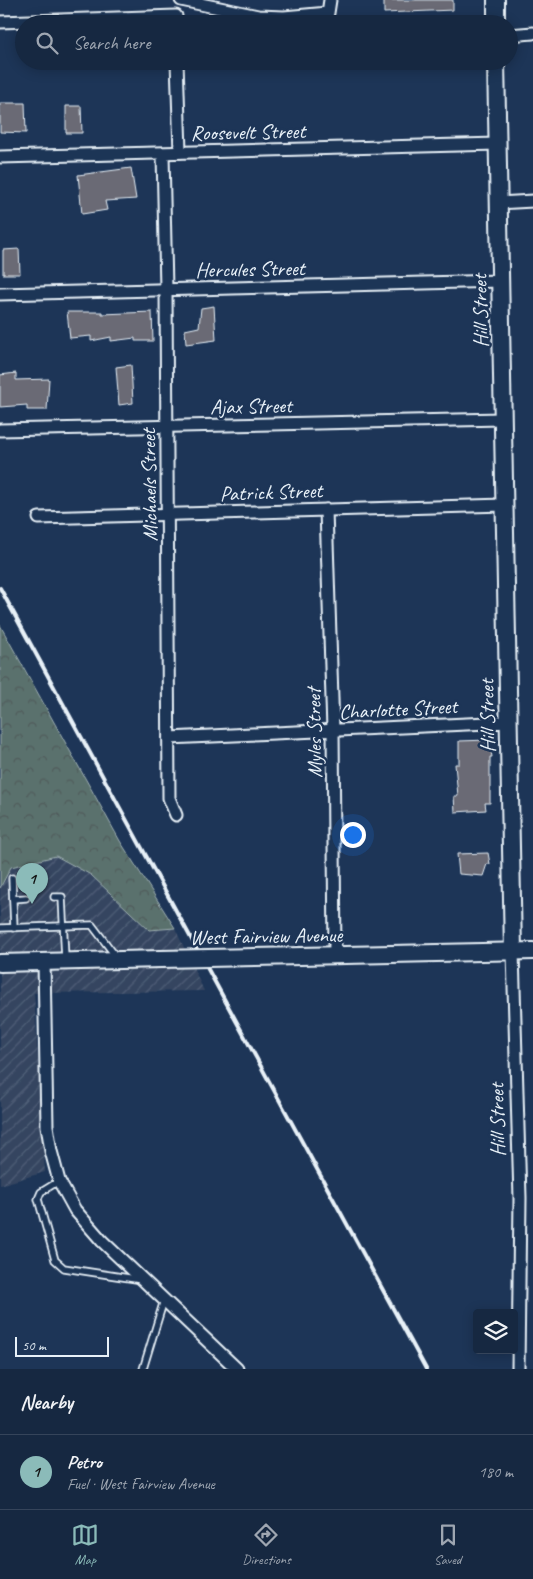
<!DOCTYPE html>
<html lang="en">
<head>
<meta charset="utf-8">
<style>
	:root { --surface:#162841; --page:#1f3048; --text:#f1f3f6; --muted:#9ea6b1; --line:#35445a; --accent:#8bbbb9 }
	body { margin:0; font-family:Caveat,sans-serif; background:var(--page); color:var(--text) }
	.controls { position:absolute; right:15px; bottom:15px; display:grid; overflow:hidden; border-radius:5px; box-shadow:0 2px 12px #0003 }
	.controls button { width:45px; height:45px; display:grid; place-items:center; padding:0; border:0; border-bottom:1px solid var(--line); background:var(--surface); color:var(--text); font:25px sans-serif }
	.scale { position:absolute; left:15px; bottom:12px; width:94px; box-sizing:border-box; padding-left:5px; border:2px solid #e8f1f8; border-top:0; font-size:14px; line-height:18px; white-space:nowrap; color:#e8f1f8; -webkit-text-stroke:4px #1d3557; paint-order:stroke }
	.you { position:absolute; left:352px; top:834px; width:18px; height:18px; margin:-12px; border:4px solid #fff; border-radius:50%; background:#1a73e8; box-shadow:0 0 0 8px #1a73e833 }
	.badge { display:grid; place-items:center; width:32px; height:32px; border-radius:50%; background:var(--accent); color:#111; font-size:16px; font-weight:700 }
	.pin { position:absolute; translate:-50% -41px; filter:drop-shadow(0 1px 2px #0008) }
	.pin::after { content:''; position:absolute; top:26px; width:18px; height:15px; background:inherit; clip-path:polygon(0 0,100% 0,50% 100%) }
	.list { margin:0; padding:0; list-style:none }
	h2 { display:flex; justify-content:space-between; align-items:center; height:65px; margin:0; padding:0 20px; font-size:21px }
	h2 small { font-size:16px; font-weight:400; color:var(--muted) }
	.list li { display:grid; grid-template-columns:32px 1fr auto; gap:15px; align-items:center; box-sizing:border-box; height:75px; padding:0 20px; border-top:1px solid var(--line) }
	.list b { display:block; font-size:19px; white-space:nowrap }
	.list p { margin:0; font-size:16px; white-space:nowrap; color:var(--muted) }
	.list em { font-size:16px; font-style:normal; color:var(--muted) }
	.icon { flex:none; width:28px; height:28px; fill:none; stroke:currentColor; stroke-width:2; stroke-linecap:round; stroke-linejoin:round }
	.map { position:relative; flex:none; width:533px; height:1369px; overflow:hidden }
	.search { position:absolute; background:var(--surface); box-shadow:0 2px 12px #0003; left:15px; right:15px; top:15px; height:55px; display:flex; align-items:center; gap:12px; box-sizing:border-box; padding:0 18px; border-radius:28px; color:var(--muted); font-size:19px }
	.sheet { height:140px; background:var(--surface) }
	nav { display:flex; justify-content:space-around; align-items:center; box-sizing:border-box; height:70px; border-top:1px solid var(--line); background:var(--surface); font-size:14px; color:var(--muted) }
	nav a { display:grid; justify-items:center; gap:2px }
	nav .on { color:var(--accent) }
	.map>svg:first-child { display:block }
	.industrial { fill:url(#industrial-furrows) }
	.forest { fill:url(#forest-crowns); stroke:#a1b1b2 }
	.building { fill:#6a6a74; stroke:#e8f1f8 }
	.lines { fill:none; stroke-linecap:round; stroke-linejoin:round }
	.lane-casing { stroke:#e8f1f8; stroke-width:9 }
	.street-casing { stroke:#e8f1f8; stroke-width:15 }
	.secondary-casing { stroke:#e8f1f8; stroke-width:20 }
	.lane { stroke:#1d3557; stroke-width:5.5 }
	.street { stroke:#1d3557; stroke-width:11 }
	.secondary { stroke:#1d3557; stroke-width:16 }
	.rail { stroke:#e8f1f8; stroke-width:4 }
	.secondary-bridge-casing { stroke:#e8f1f8; stroke-width:20; stroke-linecap:butt }
	.secondary-bridge { stroke:#1d3557; stroke-width:16 }
	.labels { text-anchor:middle; stroke-width:5; stroke-linejoin:round; paint-order:stroke }
	.street-label { font-size:21px; fill:#e8f1f8; stroke:#1d3557 }
</style>
</head>
<body>
<div class="map">
<svg width="533" height="1369" viewBox="0 0 533 1369">
	<defs>
		<pattern id="industrial-furrows" width="10" height="10" patternUnits="userSpaceOnUse" patternTransform="scale(1.25)"><rect width="10" height="10" fill="#344560"/><path d="M-1 1l2-2M0 10L10 0M9 11l2-2" fill="none" stroke="#516078"/></pattern>
		<pattern id="forest-crowns" width="20" height="18" patternUnits="userSpaceOnUse" patternTransform="scale(1.25)"><rect width="20" height="18" fill="#5a716d"/><path d="M2 6a3 3 0 1 1 6 0M12 15a3 3 0 1 1 6 0" fill="none" stroke="#4f5a5a"/></pattern>
	</defs>
	<rect width="100%" height="100%" fill="#1d3557"/>
	<filter id="ink" filterUnits="userSpaceOnUse"><feTurbulence type="fractalNoise" baseFrequency=".02" numOctaves="2"/><feDisplacementMap in="SourceGraphic" scale="10" xChannelSelector="R" yChannelSelector="G"/><feConvolveMatrix kernelMatrix="1 2 1 2 8 2 1 2 1" color-interpolation-filters="sRGB"/></filter>
	<g filter="url(#ink)">
		<polygon class="industrial" points="56,856 91,875 149,930 175,928 204,991 34,993 45,1172 0,1185 0,888 11,867"/>
		<polygon class="forest" points="0,625 120,841 175,928 149,930 91,875 56,856 11,867 0,888"/>
		<g class="building">
			<polygon points="384,0 453,0 453,10 384,13"/>
			<polygon points="0,103 25,103 26,133 0,132"/>
			<polygon points="66,106 81,106 82,133 66,133"/>
			<polygon points="131,168 136,199 105,201 107,210 82,214 78,175"/>
			<polygon points="19,249 20,274 3,274 3,250"/>
			<polygon points="214,306 216,340 186,344 185,330 199,327 201,308"/>
			<polygon points="67,312 102,312 102,314 152,312 153,341 135,341 135,338 111,341 111,337 91,341 91,336 70,338"/>
			<polygon points="131,365 133,403 119,405 116,367"/>
			<polygon points="16,373 16,380 49,379 47,410 27,410 27,405 0,407 0,375"/>
			<polygon points="489,740 492,757 490,757 490,803 485,803 486,810 455,812 454,796 458,796 455,764 459,764 459,741"/>
			<polygon points="488,853 490,864 487,864 483,876 459,874 457,854"/>
		</g>
		<g class="lines">
			<defs>
				<g id="lane">
					<polyline points="12,878 14,928"/>
					<polyline points="54,897 62,897 65,959"/>
					<polyline points="13,899 26,898"/>
					<polyline points="0,928 92,925 117,958"/>
					<polyline points="59,1181 41,1192 38,1199 55,1260 64,1268 142,1280"/>
					<polyline points="143,1369 164,1300"/>
				</g>
				<g id="street">
					<polyline points="181,0 258,16 284,17 328,13 330,0"/>
					<polyline points="0,22 176,16"/>
					<polyline points="509,35 533,33"/>
					<polyline points="177,61 180,152"/>
					<polyline points="163,154 166,289 169,798 176,815"/>
					<polyline points="0,157 498,144"/>
					<polyline points="499,203 533,201"/>
					<polyline points="0,294 501,281"/>
					<polyline points="0,430 502,419"/>
					<polyline points="326,510 333,730 335,955"/>
					<polyline points="39,518 505,505"/>
					<polyline points="169,738 509,722"/>
					<polyline points="513,952 520,1198 518,1369"/>
					<polyline points="44,962 47,1126 51,1151 59,1181 75,1210 102,1241 237,1369"/>
				</g>
				<g id="secondary">
					<polyline points="496,0 496,24"/>
					<polyline points="496,61 513,952"/>
					<polyline points="255,957 533,951"/>
					<polyline points="0,963 161,959"/>
				</g>
			</defs>
			<use href="#lane" class="lane-casing"/>
			<use href="#street" class="street-casing"/>
			<use href="#secondary" class="secondary-casing"/>
			<use href="#lane" class="lane"/>
			<use href="#street" class="street"/>
			<use href="#secondary" class="secondary"/>
			<polyline class="rail" points="0,588 426,1369"/>
			<defs>
				<polyline id="secondary-bridge" points="161,959 255,957"/>
			</defs>
			<use href="#secondary-bridge" class="secondary-bridge-casing"/>
			<use href="#secondary-bridge" class="secondary-bridge"/>
		</g>
	</g>
	<g class="labels">
		<g class="street-label">
			<text transform="translate(248 132) rotate(-1)" y="7">Roosevelt Street</text>
			<text transform="translate(250 269) rotate(-1)" y="7">Hercules Street</text>
			<text transform="translate(480 311) rotate(-91)" y="7">Hill Street</text>
			<text transform="translate(251 406) rotate(-1)" y="7">Ajax Street</text>
			<text transform="translate(149 485) rotate(-91)" y="7">Michaels Street</text>
			<text transform="translate(271 492) rotate(-2)" y="7">Patrick Street</text>
			<text transform="translate(398 709) rotate(-3)" y="7">Charlotte Street</text>
			<text transform="translate(487 716) rotate(-91)" y="7">Hill Street</text>
			<text transform="translate(314 733) rotate(-91)" y="7">Myles Street</text>
			<text transform="translate(266 936) rotate(-1)" y="7">West Fairview Avenue</text>
			<text transform="translate(497 1120) rotate(-91)" y="7">Hill Street</text>
		</g>
	</g>
</svg>
<div class="controls">
<button><svg class="icon" aria-label="layers" viewBox="0 0 24 24"><path d="M12 4l9 5-9 5-9-5zM3 14l9 5 9-5"/></svg></button>
</div>
<div class="scale">50 m</div>
<div class="you"></div>
<div class="pin badge" style="left:32px;top:904px">1</div>
<div class="search"><svg class="icon" aria-label="search" viewBox="0 0 24 24"><circle cx="10" cy="10" r="6"/><path d="M15 15l6 6"/></svg>Search here</div>
</div>
<section class="sheet">
<h2>Nearby<small></small></h2>
<ul class="list">
<li><span class="badge">1</span><div><b>Petro</b><p>Fuel · West Fairview Avenue</p></div><em>180 m</em></li>
</ul>
</section>
<nav>
<a class="on"><svg class="icon" aria-label="map" viewBox="0 0 24 24"><path d="M3 6l6-2 6 2 6-2v14l-6 2-6-2-6 2zM9 4v14M15 6v14"/></svg>Map</a>
<a><svg class="icon" aria-label="directions" viewBox="0 0 24 24"><path d="M12 3l9 9-9 9-9-9zM9 14v-3h6M13 9l2 2-2 2"/></svg>Directions</a>
<a><svg class="icon" aria-label="saved" viewBox="0 0 24 24"><path d="M7 4h10v16l-5-4-5 4z"/></svg>Saved</a>
</nav>
</body>
</html>
